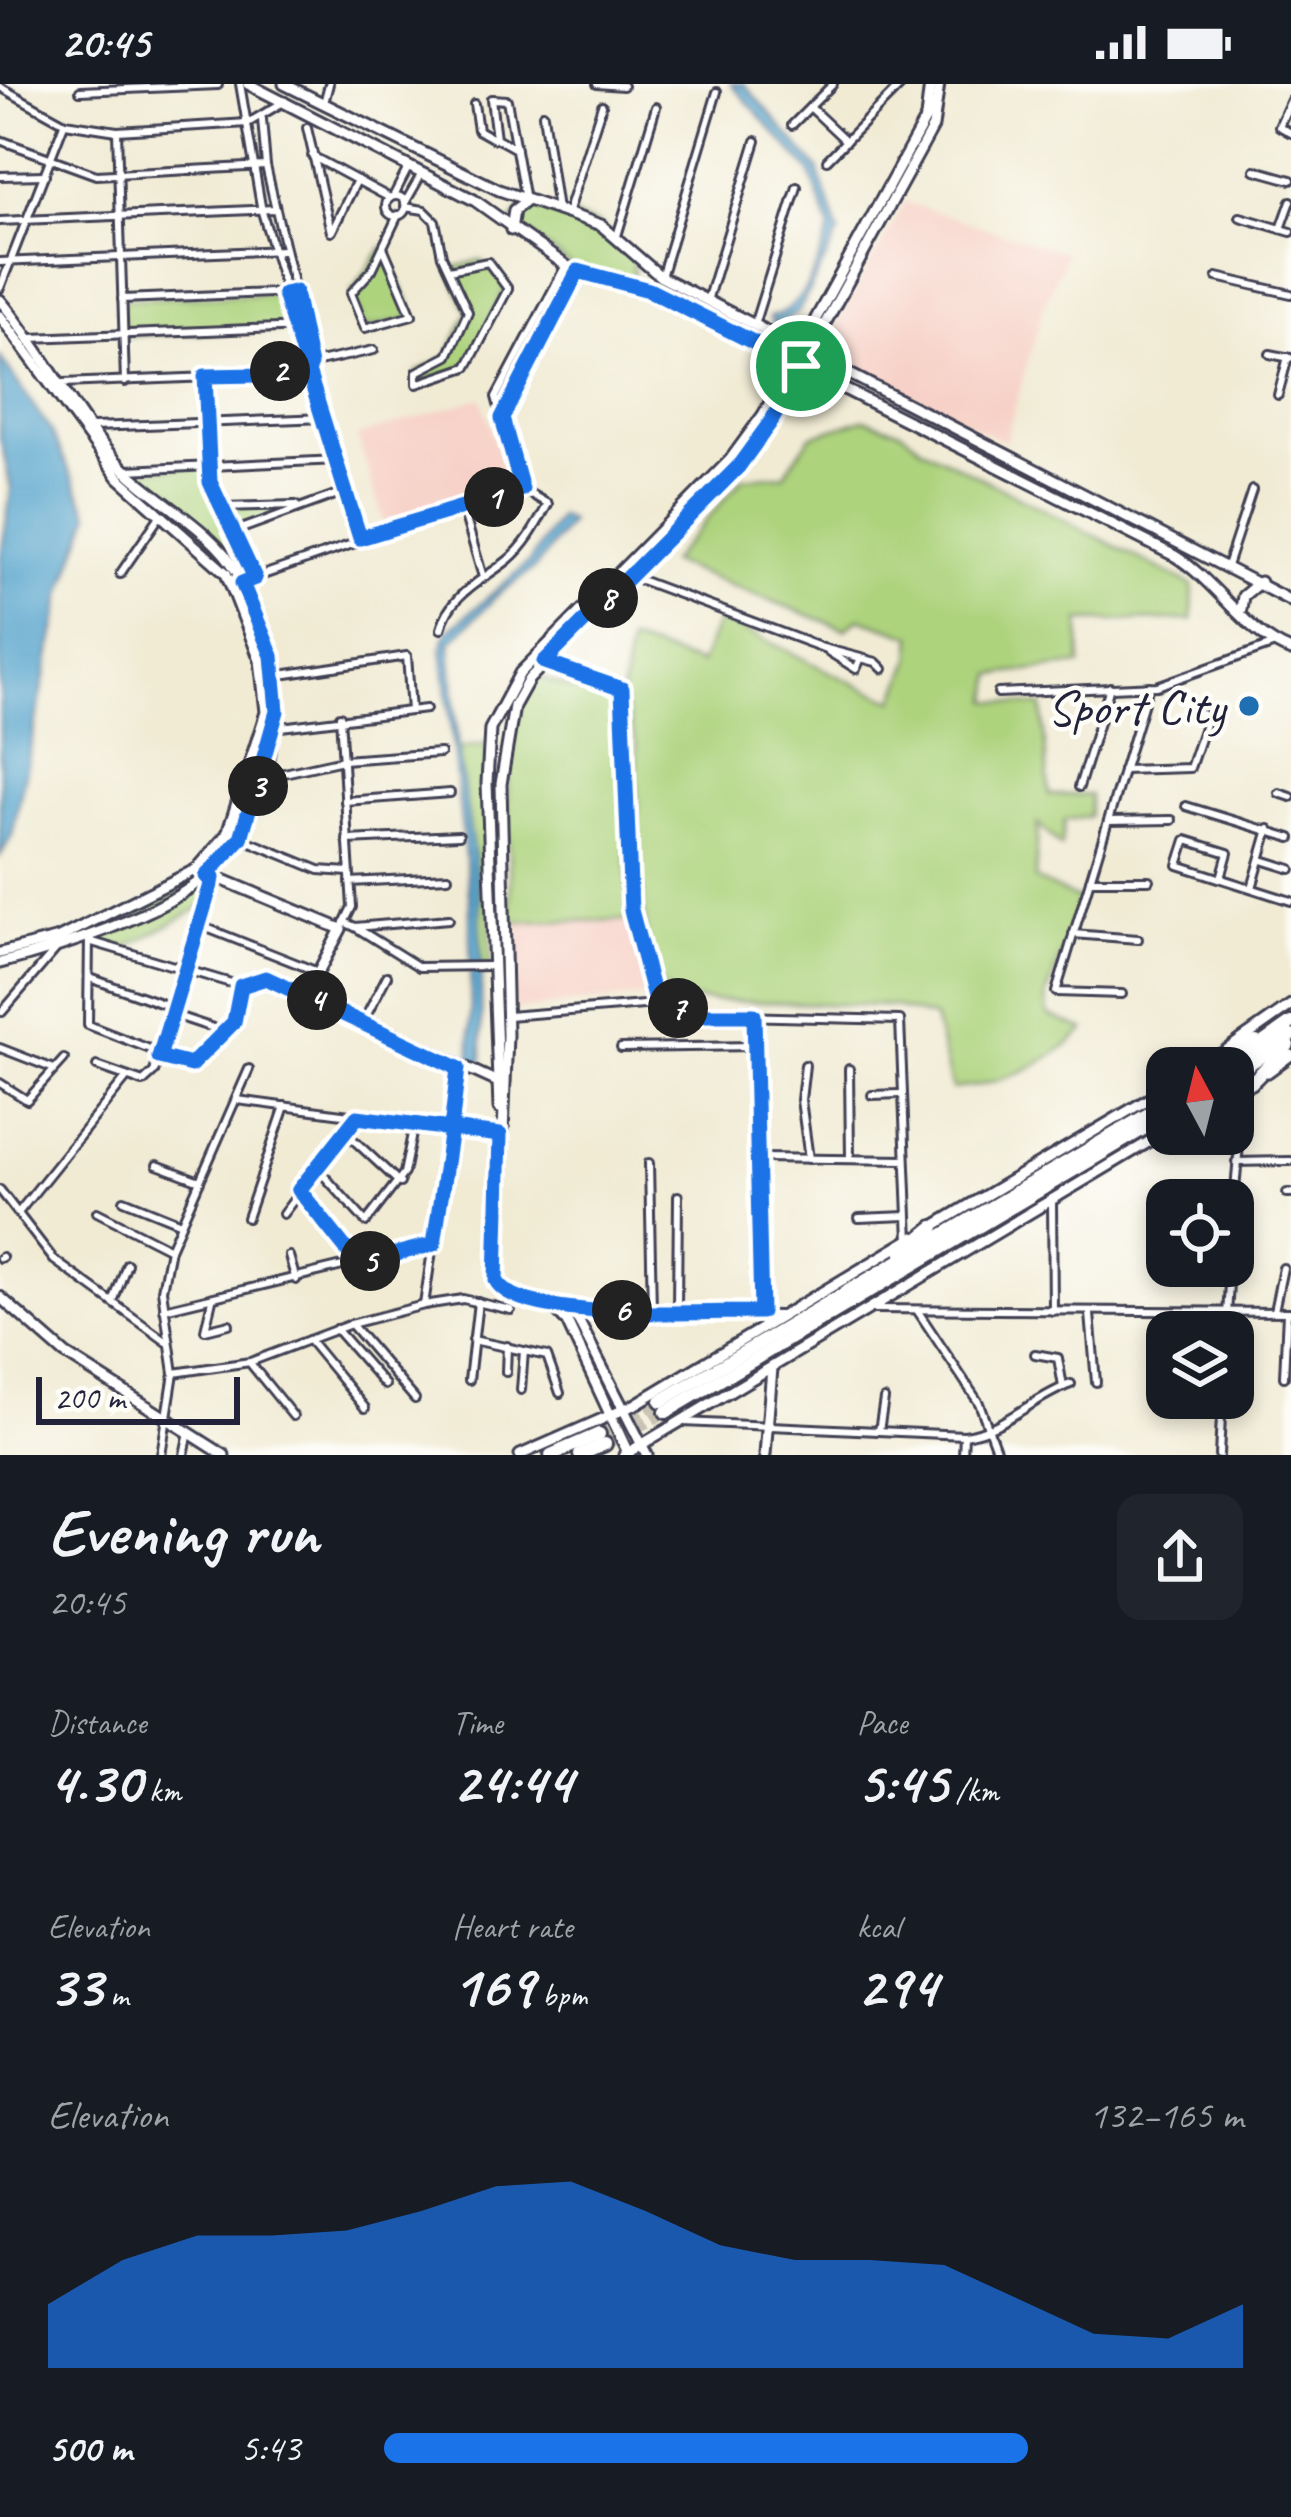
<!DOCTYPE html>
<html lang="en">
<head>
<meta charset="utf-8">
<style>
	:root { --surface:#171b24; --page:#20242c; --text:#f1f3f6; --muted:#9ea1a6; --accent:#1a73e8 }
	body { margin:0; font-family:Caveat,sans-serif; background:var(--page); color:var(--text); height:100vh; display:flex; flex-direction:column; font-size:45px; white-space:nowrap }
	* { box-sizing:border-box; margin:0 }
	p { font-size:39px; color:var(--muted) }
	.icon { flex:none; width:66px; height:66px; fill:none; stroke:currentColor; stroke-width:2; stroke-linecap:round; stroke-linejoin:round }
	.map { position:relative; height:1371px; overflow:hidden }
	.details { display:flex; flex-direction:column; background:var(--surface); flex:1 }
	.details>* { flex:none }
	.needle { width:78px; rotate:353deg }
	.buttons { position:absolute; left:1146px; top:963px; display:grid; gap:24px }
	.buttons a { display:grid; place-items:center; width:108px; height:108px; border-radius:24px; background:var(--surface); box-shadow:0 6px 18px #0003; font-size:60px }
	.scale { position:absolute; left:36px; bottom:30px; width:204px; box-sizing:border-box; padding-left:12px; border:6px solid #22223b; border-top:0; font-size:33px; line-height:42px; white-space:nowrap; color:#22223b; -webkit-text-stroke:9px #fdfcf7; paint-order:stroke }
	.pin { position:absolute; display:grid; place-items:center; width:102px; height:102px; color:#fff; margin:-51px; border:6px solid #fff; border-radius:50%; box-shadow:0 3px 12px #0007 }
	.km { position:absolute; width:60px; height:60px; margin:-30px; border-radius:50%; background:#222; color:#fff; font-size:33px; line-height:60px; text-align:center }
	.round { display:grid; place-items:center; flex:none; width:126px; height:126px; border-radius:24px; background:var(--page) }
	.headline { display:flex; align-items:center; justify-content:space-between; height:204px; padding:0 48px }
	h1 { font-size:66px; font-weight:700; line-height:90px }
	.figures { display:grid; grid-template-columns:repeat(3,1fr); gap:18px; height:204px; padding:12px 48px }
	.figures div { display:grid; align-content:center }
	.figures b { font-size:60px; font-weight:700 }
	.figures small { font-size:33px; font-weight:400 }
	.figures p { font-size:33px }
	.chart { height:336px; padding:24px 48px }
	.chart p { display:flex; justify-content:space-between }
	.chart svg { width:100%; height:216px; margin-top:12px; fill:var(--accent); opacity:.7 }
	ul { padding:0 48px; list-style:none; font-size:39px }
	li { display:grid; grid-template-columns:192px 144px 1fr; align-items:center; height:90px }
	li i { height:30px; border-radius:15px; background:var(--accent) }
	.status { display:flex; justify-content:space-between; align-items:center; height:84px; padding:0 60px; background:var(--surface); direction:ltr }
	.status svg { height:33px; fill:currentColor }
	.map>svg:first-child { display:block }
	.built { fill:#f7d1c7 }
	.green { fill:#add37d; stroke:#687a5c; stroke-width:3 }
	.water { fill:#52a3cc; stroke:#3a6284; stroke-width:3 }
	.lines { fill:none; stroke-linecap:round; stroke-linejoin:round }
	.highway-tunnel { stroke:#c8c3b5; stroke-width:12; stroke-dasharray:12 6; stroke-linecap:butt }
	.street-casing { stroke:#414052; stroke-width:12 }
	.secondary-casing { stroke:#414052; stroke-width:15 }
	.primary-casing { stroke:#414052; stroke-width:15 }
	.highway-casing { stroke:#414052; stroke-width:18 }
	.street { stroke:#fff; stroke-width:6 }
	.secondary { stroke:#fff; stroke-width:9 }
	.primary { stroke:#fff; stroke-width:9 }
	.highway { stroke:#fff; stroke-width:12 }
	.route-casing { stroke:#fff; stroke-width:24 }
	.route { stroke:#1a73e8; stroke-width:15 }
	.poi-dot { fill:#1f6fb2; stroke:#fdfcf7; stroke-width:4.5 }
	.labels { text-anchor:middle; stroke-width:9; stroke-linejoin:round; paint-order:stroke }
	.poi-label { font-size:51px; fill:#22223b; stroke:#fdfcf7; text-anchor:end }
</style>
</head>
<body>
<div class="status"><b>20:45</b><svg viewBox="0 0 49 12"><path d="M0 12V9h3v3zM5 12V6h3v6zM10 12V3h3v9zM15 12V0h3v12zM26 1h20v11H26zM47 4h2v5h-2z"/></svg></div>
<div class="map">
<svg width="1291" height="1371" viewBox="0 0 1291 1371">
	<rect width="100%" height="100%" fill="#fdfcf7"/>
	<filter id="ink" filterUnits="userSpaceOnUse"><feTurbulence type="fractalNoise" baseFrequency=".00833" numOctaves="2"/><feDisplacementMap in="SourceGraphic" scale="24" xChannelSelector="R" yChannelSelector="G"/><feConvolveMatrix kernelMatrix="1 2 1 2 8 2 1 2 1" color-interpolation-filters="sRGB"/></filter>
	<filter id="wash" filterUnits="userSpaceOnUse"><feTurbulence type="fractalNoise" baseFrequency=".004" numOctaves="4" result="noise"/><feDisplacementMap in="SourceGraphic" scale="48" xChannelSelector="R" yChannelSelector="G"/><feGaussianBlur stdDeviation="2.7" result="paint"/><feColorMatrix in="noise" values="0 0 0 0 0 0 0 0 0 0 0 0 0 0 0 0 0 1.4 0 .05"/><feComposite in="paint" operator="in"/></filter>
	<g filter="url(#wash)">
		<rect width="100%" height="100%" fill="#f1ebd4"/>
		<g class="built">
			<path d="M 905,118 L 1066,169 L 1043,225 L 1005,358 L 822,266 Z"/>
			<path d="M 481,314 L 509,400 L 384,439 L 357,352 Z"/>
			<path d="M 630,836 L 651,912 L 514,926 L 511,838 Z"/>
		</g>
		<g class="green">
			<path d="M 526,117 L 598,140 L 633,171 L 634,191 L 628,197 L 577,187 L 512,137 Z"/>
			<path d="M 383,163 L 411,223 L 408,235 L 365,244 L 351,209 Z"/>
			<path d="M 480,176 L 507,200 L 467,282 L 417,300 L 417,288 L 448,272 L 468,228 L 449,186 Z"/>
			<path d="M 284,210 L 295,245 L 122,252 L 122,215 Z"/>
			<path d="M 864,335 L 901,347 L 923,364 L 1193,502 L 1192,536 L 1080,537 L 1081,581 L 993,591 L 990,617 L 1042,622 L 1049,711 L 1090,711 L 1089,733 L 1065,736 L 1061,763 L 1038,740 L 1035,795 L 1081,817 L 1046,913 L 1048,931 L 1085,946 C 1045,982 1005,1000 952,1005 L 934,934 L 892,922 L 693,916 L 663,905 L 648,868 L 638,756 L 637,662 L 622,611 L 629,557 L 700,580 L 718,537 C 780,558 834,595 895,616 L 911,576 L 913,552 L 859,534 L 845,545 L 670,478 L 743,394 L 784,391 L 811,352 Z"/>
			<path d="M 209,382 L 222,423 L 306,421 L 233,448 L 255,494 L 243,499 L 214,460 L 127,386 Z"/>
			<path d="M 535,592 L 616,620 L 630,836 L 511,838 C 511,758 495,664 535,592 Z"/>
			<path d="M 486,660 L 491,882 L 481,882 L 480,815 L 458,665 Z"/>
			<path d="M 206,792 L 213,794 L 205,821 L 120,867 L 89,857 Z"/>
		</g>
		<g class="water">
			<path d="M 731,0 L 744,0 L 818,85 L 839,149 L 798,229 L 774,242 L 770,233 C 805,226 819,176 830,146 L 810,88 Z"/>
			<path d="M 0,273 L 51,347 L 90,431 L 63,507 L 12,752 L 0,772 L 0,478 L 11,405 L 0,352 Z"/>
			<path d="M 559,432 L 570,438 L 536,483 L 499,510 L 450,559 L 458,665 L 480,815 L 482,979 L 471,976 L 470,818 L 442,564 L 447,548 L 530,477 Z"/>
		</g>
	</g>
	<g filter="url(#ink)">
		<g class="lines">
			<g class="highway-tunnel">
				<path d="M 599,1350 L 661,1317"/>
				<path d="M 605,1360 L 666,1328"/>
			</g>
			<g class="street-casing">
				<g id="street">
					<path d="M 240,0 L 262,128 L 360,455"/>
					<path d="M 597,0 L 623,2"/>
					<path d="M 0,3 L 65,39 L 117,47 L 248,39 L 285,17"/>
					<path d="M 80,7 L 218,1"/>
					<path d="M 1291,16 L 1279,42 L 1291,49"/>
					<path d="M 324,19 L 329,0"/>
					<path d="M 474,20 L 478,46 L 494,55"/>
					<path d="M 810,23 L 846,57"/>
					<path d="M 543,30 L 557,126"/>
					<path d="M 262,35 L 266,82 L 303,242"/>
					<path d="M 792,41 L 833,0"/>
					<path d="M 307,44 L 331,148"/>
					<path d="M 117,47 L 125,298"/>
					<path d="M 0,56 L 96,91 L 266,82"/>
					<path d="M 516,65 L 496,54 L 491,15 L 507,16 L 525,116"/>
					<path d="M 312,72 L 390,114"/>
					<path d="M 827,76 L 902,0"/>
					<path d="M 1255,86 L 1291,96"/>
					<path d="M 0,92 L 45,91"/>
					<path d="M 394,111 L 409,82"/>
					<circle cx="396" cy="122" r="10"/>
					<path d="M 405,119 L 421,91"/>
					<path d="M 405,123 L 424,126 L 435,137 L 442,172 L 468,228 L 448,272 L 417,288 L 417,300 L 467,283 L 508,205 L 488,178 L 449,186"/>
					<path d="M 567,130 L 602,21"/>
					<path d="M 1240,133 L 1291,148"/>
					<path d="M 0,137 L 275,125"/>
					<path d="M 1281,145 L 1291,117"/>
					<path d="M 332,147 L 357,96"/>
					<path d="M 617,152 L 656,23"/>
					<path d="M 383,163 L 412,231 L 365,244 L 351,209 L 372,186 L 398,131"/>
					<path d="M 0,178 L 284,166"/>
					<path d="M 661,193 L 717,8"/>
					<path d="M 1217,193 L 1291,210"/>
					<path d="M 0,204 L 64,40"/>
					<path d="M 122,215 L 295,208"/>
					<path d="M 707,217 L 756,57"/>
					<path d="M 754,241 L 797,103"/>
					<path d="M 31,254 L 303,243"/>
					<path d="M 1270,270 L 1290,274"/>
					<path d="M 205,292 L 210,398 L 255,494"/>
					<path d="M 63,299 L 259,291 L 374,266"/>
					<path d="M 1278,311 L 1288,273"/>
					<path d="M 502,334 L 577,187"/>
					<path d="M 93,343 L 325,334"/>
					<path d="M 127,386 L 338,376"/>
					<path d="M 522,405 L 496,313 L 566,181"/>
					<path d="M 221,423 L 296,421"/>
					<path d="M 233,448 L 346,407"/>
					<path d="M 1227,482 L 1252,406"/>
					<path d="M 120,490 L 160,432"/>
					<path d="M 630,492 L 823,564 L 876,578 L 883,585"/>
					<path d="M 231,502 L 462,422"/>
					<path d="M 441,545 C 450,509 482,497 508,476 C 526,461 537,440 548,420 L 522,405 L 462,422 L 483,493"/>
					<path d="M 829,568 L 856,585 L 861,574"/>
					<path d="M 544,578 L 622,605 L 631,826 L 656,918"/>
					<path d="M 274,592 L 407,572 L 411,627"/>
					<path d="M 998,609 L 1157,602 L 1275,560"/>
					<path d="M 340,632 L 352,823 L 341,845"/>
					<path d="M 273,644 L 426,625"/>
					<path d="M 1123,686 L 1190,684 L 1206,637 L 1202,630 L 1187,629"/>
					<path d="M 266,693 L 343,676 L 440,669"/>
					<path d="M 1079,703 L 1110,603"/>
					<path d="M 1279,709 L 1291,713"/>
					<path d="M 345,717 L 450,709"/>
					<path d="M 1186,722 L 1291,754"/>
					<path d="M 1108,737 L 1172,736"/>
					<path d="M 241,754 L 319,786 L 349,788"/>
					<path d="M 347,756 L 459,751"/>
					<path d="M 1262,776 L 1291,785"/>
					<path d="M 1221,794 L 1228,769 L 1186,756 L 1178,781 L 1291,817"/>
					<path d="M 1090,796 L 1149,796"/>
					<path d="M 350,798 L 448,793"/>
					<path d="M 1252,804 L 1269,745"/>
					<path d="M 344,838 L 355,843 L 449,835"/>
					<path d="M 199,841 L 318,888"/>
					<path d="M 355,843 L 419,883 L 491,882"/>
					<path d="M 1073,850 L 1138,855"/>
					<path d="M 89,852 L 88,941 L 191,981 L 234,938 L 241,902"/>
					<path d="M 89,857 L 241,902 L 266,894 L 306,911"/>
					<path d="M 90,894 L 177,925"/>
					<path d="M 1122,910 L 1056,908 L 1149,602"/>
					<path d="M 2,928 L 56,865"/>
					<path d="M 174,931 L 225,948"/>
					<path d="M 754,931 L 763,1244"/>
					<path d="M 508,932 L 656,920 L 704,931 L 900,936 L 909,1157"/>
					<path d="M 363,938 L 387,892"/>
					<path d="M 0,964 L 54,985"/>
					<path d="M 621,964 L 755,962"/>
					<path d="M 805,981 L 801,1016 L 809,1075"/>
					<path d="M 97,982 L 143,998 L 154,988 L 213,794"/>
					<path d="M 849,985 L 850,1075"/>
					<path d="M 0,999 L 27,1016 L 64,975"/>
					<path d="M 872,1011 L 900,1010"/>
					<path d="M 237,1016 L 500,1051"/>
					<path d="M 345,1048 L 400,1099"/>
					<path d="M 760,1074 L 905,1076"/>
					<path d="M 1236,1078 L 1291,1077"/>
					<path d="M 649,1079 L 652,1226"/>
					<path d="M 157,1081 L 200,1097"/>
					<path d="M 317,1084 L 366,1138 L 404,1089 L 414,1040"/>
					<path d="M 0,1106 L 54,1176 L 167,1258"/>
					<path d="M 299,1106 L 358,1180"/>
					<path d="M 1287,1109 L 1291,1109"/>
					<path d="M 124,1116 L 181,1139"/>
					<path d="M 1052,1117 L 1053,1227"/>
					<path d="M 97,1128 L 170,1165"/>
					<path d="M 18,1129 L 127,993"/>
					<path d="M 1233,1129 L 1244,1003"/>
					<path d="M 283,1130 L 357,1032"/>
					<path d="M 247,1134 L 285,1022"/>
					<path d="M 859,1134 L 907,1132"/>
					<path d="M 289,1172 L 296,1196"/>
					<path d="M 0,1174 L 2,1173"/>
					<path d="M 212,1216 L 205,1246 L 229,1240"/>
					<path d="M 113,1218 L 127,1180"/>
					<path d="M 424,1221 L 459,984"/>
					<path d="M 164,1225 L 434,1160"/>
					<path d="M 873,1225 L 1291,1228"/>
					<path d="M 677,1226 L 678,1112"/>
					<path d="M 917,1226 L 979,1319 L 998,1371"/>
					<path d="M 571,1227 L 780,1231"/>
					<path d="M 1274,1227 L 1283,1184"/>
					<path d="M 1090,1230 L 1096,1298"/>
					<path d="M 351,1240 L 415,1315"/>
					<path d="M 336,1245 L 385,1301"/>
					<path d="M 1226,1248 L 1230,1182"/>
					<path d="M 309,1256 L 365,1324"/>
					<path d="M 473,1256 L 547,1272 L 560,1309"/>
					<path d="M 1035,1270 L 1058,1274 L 1063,1303"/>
					<path d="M 250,1279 L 293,1332"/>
					<path d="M 506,1288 L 507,1262"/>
					<path d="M 174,1289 L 250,1278 L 351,1240 L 424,1221 L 463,1215 L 511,1226"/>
					<path d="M 1284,1293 L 1287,1228"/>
					<path d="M 469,1296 L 478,1218"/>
					<path d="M 521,1306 L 524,1267"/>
					<path d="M 683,1338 L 964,1351 C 1004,1346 1033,1313 1071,1300"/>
					<path d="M 879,1347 L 884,1315"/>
					<path d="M 161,1371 L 174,1289 L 162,1206 L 170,1165 L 249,985"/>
					<path d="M 184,1371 L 189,1348"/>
					<path d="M 963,1371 L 964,1351"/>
					<path d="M 1219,1371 L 1222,1314"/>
				</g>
			</g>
			<g class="secondary-casing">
				<g id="secondary">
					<path d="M 197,785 L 341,845 L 306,911 L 500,999"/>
					<path d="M 1201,984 L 1291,921"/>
					<path d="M 1268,988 L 1291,971"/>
					<path d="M 1233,1009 L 1254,997"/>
					<path d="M 499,1024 L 487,699 L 490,645 L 520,589 L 730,376 L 763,331 L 926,34 L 930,0"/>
					<path d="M 929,1145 L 1167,1004"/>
					<path d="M 0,1213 L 65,1270 L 224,1371"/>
					<path d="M 550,1220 L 567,1238 L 629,1371"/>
					<path d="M 520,1371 L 634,1321 L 914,1153"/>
					<path d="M 624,1371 L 1167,1047"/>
					<path d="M 647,1371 L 577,1234 L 558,1221 L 507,1210 L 497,1196 L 507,951 L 501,700 L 514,622 L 529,595 L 738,383 L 772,336 L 933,43 L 939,0"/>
					<path d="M 765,1371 L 772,1284"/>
				</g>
			</g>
			<g class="primary-casing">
				<g id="primary">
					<path d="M 248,0 L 474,116 L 571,185 L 648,206 L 1175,472 C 1217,498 1246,550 1291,567"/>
					<path d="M 284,0 L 499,106 L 601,141 L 661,193 L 1291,517"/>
					<path d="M 511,146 L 514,126 L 526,117"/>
					<path d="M 0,216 C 43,266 79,341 124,385 C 158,418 213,446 237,488 C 290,579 289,715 208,790 C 163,831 59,864 0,879"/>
					<path d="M 0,232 L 119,394 L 226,489 L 260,576 L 266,628 L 227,750 L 197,785 L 59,854 L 0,869"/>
					<path d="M 1241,525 L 1243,512 L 1260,498"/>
				</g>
			</g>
			<g class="highway-casing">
				<g id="highway">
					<path d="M 1228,968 L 1256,958"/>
					<path d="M 1227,984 L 1291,939"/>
					<path d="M 1233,991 L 1291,952"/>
					<path d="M 1251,999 L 1288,961"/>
					<path d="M 902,1169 L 934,1143"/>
					<path d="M 661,1317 L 1167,1019"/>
					<path d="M 666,1328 L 1167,1031"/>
					<path d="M 551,1371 L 599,1350"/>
					<path d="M 580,1371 L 605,1360"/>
				</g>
			</g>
			<use href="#street" class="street"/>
			<use href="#secondary" class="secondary"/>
			<use href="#primary" class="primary"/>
			<use href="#highway" class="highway"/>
		</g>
	</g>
	<g class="lines" filter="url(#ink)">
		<g class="route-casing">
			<path id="route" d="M 801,282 L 649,206 L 578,187 L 502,334 L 522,405 L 360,454 L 284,210 L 295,208 L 310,281 L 259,291 L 205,292 L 210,398 L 255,494 L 242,499 L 272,572 L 277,627 L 241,754 L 206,792 L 213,794 L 159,973 L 191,981 L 234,938 L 241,902 L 266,894 L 458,984 L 451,1045 L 357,1033 L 299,1106 L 358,1180 L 434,1160 L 451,1045 L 500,1051 L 496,1196 C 517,1240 711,1227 761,1228 L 754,931 L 704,931 L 656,920 L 631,826 L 622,605 L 544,578 L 738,383 L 772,336 L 801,282"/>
		</g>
		<use href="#route" class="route"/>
	</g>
	<circle class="poi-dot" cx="1249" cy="622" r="12"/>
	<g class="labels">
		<g class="poi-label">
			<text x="1225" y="640">Sport City</text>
		</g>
	</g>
</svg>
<div class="buttons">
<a><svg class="needle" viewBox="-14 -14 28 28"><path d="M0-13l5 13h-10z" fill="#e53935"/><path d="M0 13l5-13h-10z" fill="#9ea1a6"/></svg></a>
<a><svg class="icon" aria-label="locate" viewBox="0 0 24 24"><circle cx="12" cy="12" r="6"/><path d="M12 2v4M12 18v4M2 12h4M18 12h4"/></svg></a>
<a><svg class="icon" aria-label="layers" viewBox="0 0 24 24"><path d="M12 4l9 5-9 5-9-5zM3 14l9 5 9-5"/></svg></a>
</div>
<div class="scale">200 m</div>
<div class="pin" style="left:801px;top:282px;background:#1e9e55"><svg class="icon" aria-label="arrive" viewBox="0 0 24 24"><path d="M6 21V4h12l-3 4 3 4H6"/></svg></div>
<b class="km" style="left:494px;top:413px">1</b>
<b class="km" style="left:280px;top:287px">2</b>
<b class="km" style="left:258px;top:702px">3</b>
<b class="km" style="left:317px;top:916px">4</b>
<b class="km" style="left:370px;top:1177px">5</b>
<b class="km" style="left:622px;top:1226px">6</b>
<b class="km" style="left:678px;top:924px">7</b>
<b class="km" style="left:608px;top:514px">8</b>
</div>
<section class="details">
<div class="headline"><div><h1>Evening run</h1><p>20:45</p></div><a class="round"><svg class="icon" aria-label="share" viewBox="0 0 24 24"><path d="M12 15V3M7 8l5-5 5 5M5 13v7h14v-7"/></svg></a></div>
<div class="figures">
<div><p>Distance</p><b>4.30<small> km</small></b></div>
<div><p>Time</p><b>24:44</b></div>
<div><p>Pace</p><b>5:45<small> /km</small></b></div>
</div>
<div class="figures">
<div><p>Elevation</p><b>33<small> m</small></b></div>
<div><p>Heart rate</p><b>169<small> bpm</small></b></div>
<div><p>kcal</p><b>294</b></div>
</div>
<div class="chart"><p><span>Elevation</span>132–165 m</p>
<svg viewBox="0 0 160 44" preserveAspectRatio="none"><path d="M0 44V31L10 22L20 17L30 17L40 16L50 12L60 7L70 6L80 12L90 19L100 22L110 22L120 23L130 30L140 37L150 38L160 31V44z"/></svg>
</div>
<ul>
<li><b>500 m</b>5:43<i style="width:75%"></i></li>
</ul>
</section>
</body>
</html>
